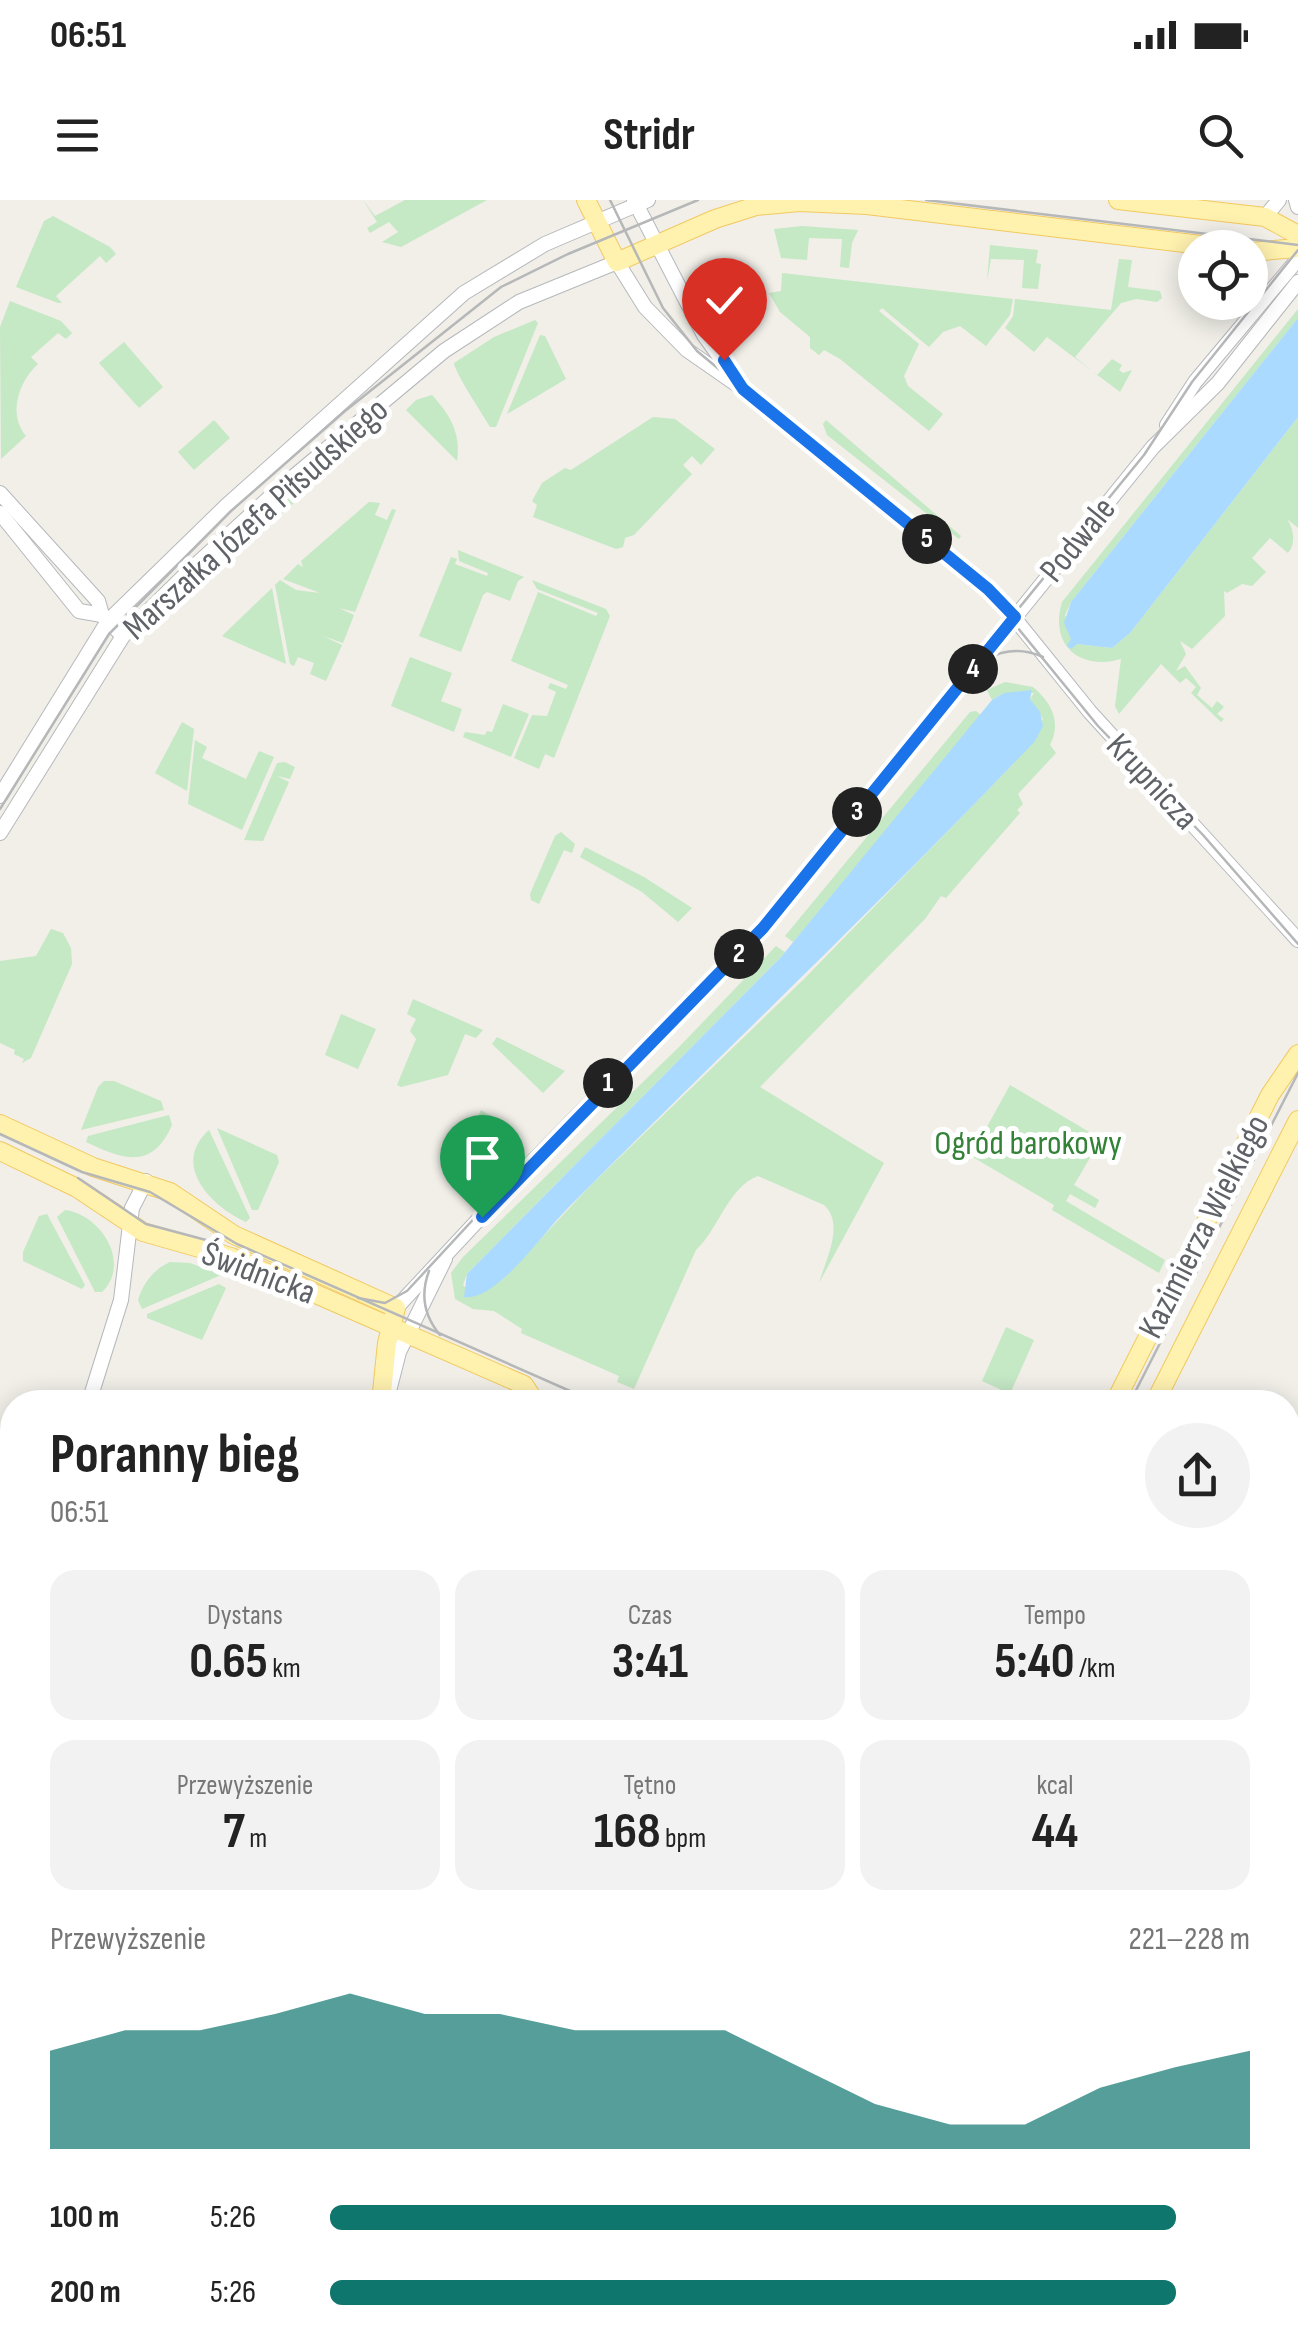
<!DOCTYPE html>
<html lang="pl">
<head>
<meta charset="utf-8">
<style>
	:root { --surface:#fff; --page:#f2f2f2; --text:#222; --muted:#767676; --accent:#0f766e }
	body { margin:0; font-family:"Sofia Sans Condensed",sans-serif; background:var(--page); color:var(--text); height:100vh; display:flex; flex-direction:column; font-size:38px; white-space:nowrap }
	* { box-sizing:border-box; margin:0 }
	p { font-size:32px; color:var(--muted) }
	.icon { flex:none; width:55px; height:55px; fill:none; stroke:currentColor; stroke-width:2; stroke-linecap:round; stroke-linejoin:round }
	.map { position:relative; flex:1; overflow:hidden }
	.side { position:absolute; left:0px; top:1190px; width:1300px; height:962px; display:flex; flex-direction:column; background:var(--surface); border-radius:40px 40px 0 0; box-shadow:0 5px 25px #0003 }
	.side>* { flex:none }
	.buttons { position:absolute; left:1178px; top:30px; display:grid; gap:20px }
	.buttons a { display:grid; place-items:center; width:90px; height:90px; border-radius:50%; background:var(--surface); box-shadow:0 5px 25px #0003; font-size:50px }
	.pin { position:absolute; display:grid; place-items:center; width:85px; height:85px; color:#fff; margin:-102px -42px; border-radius:50% 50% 50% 0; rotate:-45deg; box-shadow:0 0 10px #0007 }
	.pin .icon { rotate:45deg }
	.km { position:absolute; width:50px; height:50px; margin:-25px; border-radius:50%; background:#222; color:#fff; font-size:28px; line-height:50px; text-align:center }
	.round { display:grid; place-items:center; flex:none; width:105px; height:105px; border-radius:52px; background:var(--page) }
	.headline { display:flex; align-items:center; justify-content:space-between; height:170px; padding:0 50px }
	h1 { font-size:55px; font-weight:700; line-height:75px }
	.stats { display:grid; grid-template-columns:repeat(3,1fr); gap:15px; height:170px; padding:10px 50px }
	.stats div { display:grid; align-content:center; border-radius:25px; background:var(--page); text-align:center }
	.stats b { font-size:50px; font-weight:700 }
	.stats small { font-size:28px; font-weight:400 }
	.stats p { font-size:28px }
	.chart { height:280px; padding:20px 50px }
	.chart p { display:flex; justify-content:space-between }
	.chart svg { width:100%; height:180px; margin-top:10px; fill:var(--accent); opacity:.7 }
	ul { padding:0 50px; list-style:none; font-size:32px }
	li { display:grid; grid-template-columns:160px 120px 1fr; align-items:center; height:75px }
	li i { height:25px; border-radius:12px; background:var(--accent) }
	.status { display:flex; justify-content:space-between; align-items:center; height:70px; padding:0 50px; background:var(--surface); direction:ltr }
	.status svg { height:28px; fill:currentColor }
	header { display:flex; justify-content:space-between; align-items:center; height:130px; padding:0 50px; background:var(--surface); font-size:45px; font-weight:700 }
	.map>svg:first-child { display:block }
	.green { fill:#c5e8c5 }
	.water { fill:#aadaff }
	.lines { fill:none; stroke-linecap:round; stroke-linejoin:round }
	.minor-casing { stroke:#b5b8bc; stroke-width:16 }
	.major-casing { stroke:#f2c960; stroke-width:20 }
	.minor { stroke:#fff; stroke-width:14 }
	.major { stroke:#fff2af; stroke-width:18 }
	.tram { stroke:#b6b7b8; stroke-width:2.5 }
	.route-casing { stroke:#fff; stroke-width:20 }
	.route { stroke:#1a73e8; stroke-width:12 }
	.labels { text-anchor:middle; stroke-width:10; stroke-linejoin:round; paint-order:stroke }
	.street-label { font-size:35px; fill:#5f6368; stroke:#fff }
	.park-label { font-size:35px; fill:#348238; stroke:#fff }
</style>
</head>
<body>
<div class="status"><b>06:51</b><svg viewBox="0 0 49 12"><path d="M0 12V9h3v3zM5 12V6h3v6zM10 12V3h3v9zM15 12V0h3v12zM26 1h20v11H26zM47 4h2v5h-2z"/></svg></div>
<header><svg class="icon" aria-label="menu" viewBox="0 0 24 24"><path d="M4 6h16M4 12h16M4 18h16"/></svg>Stridr<svg class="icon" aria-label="search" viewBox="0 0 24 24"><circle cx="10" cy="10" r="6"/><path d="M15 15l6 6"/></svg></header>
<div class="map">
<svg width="1298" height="2152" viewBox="0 0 1298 2152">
	<rect width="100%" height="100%" fill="#f1efe8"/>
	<g class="green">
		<path d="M 363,0 L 375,16 L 405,0 L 487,0 L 401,47 L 382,42 L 398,32 L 389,22 L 370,33 L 367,28 L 377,22 Z"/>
		<path d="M 53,16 L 110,47 L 116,54 L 106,63 L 100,56 L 56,96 L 62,103 L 58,103 L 16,87 L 44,21 Z"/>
		<path d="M 802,26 L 858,30 L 852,43 L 849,68 L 840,67 L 842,39 L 809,38 L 807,60 L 781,58 L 774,29 Z"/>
		<path d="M 990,45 L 1038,50 L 1036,63 L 1041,64 L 1038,89 L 1022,88 L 1024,60 L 991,59 L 987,81 Z"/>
		<path d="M 1119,59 L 1132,60 L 1128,87 L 1160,91 L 1162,98 L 1157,102 L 1136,99 L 1121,103 L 1075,157 L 1097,175 L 1112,159 L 1122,165 L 1119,170 L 1123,173 L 1132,170 L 1120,192 L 1047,137 L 1034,152 L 1005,128 L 1013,116 L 1015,99 L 1111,110 Z"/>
		<path d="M 782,73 L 1013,99 L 1010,115 L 986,146 L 960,126 L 943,132 L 929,147 L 882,108 L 879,111 L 919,144 L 904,176 L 908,186 L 943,214 L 929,231 L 840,159 L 824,150 L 819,155 L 810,148 L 810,137 L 780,112 L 769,93 L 781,91 Z"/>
		<path d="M 10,101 L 61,121 L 72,133 L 66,139 L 58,133 L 31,157 L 38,164 C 18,182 8,215 26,236 L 1,259 L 0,127 Z"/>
		<path d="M 1298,109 L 1298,118 L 1071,402 L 1065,415 L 1077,444 L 1112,448 L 1130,433 L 1298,217 L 1298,328 L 1287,319 C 1294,329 1296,344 1288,353 L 1270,338 L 1252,358 L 1266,372 L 1252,386 L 1242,384 L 1227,393 L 1224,391 L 1225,416 L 1192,449 L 1180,441 L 1186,454 L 1176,471 L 1185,466 L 1201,488 L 1197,495 L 1212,508 L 1217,501 L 1224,507 L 1217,514 L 1224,519 L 1221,522 L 1191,493 L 1196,487 L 1186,478 L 1180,483 L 1161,464 L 1119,514 L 1115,506 L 1121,459 C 1080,471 1049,445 1062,402 Z"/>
		<path d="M 535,120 L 538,123 L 496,227 L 490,227 C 483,215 455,173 454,163 L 494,137 Z"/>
		<path d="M 540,135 L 545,136 L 566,179 L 507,214 Z"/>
		<path d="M 124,142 L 163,187 L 139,208 L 99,163 Z"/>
		<path d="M 432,195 C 450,215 461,233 457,261 L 406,210 L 416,200 Z"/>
		<path d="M 381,210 L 387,217 L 183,405 L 167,411 L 162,408 Z"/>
		<path d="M 653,217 L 675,219 L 715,249 L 701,265 L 692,256 L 683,265 L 692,274 L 634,335 L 625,338 L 623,347 L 616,349 L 533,317 L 537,305 L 532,301 L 542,283 L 565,268 L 571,270 Z"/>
		<path d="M 214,220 L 230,238 L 194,270 L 178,252 Z"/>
		<path d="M 826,220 L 961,336 L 959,339 L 827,235 L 823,224 Z"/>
		<path d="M 369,302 L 380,303 L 375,315 L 387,320 L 392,309 L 396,310 L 355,412 L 339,408 L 354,415 L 343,443 L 323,436 L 342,445 L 326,481 L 310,474 L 314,463 L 298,457 L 294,466 L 290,464 L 275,385 L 280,380 L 296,390 L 320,393 L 283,379 L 298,364 L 303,367 L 301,361 Z"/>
		<path d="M 458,350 L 524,377 L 518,381 L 510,401 L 487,392 L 483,395 L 461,452 L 419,436 L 451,357 L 457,359 L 455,364 L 487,376 L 488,373 L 459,361 Z"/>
		<path d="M 532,380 L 606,409 L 610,416 L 554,558 L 545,554 L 539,569 L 514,558 L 532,515 L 547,516 L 556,492 L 548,488 L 550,483 L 566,489 L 568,485 L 511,461 L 538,392 L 596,416 L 598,413 L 537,389 Z"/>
		<path d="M 272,388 L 286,464 L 222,436 Z"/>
		<path d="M 410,457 L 452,473 L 441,501 L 462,509 L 454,532 L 391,506 Z"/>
		<path d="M 1005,482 L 1033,487 C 1051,502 1062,522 1050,545 L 1056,553 L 1018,594 L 1023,604 L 1017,610 L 1020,613 L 946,698 L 941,696 L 925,719 L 760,887 L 884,963 L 819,1083 C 826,1059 845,1024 824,1005 L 758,976 C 729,986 718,1030 696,1050 L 634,1189 L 617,1182 L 619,1176 L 521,1133 L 522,1129 L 494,1111 L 473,1109 L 455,1099 L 451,1073 L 463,1057 L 679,847 L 776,746 L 785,752 L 781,757 L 467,1074 L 463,1085 L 468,1090 L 464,1097 L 502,1080 L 592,984 L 804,779 L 1013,564 L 1043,519 L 1030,499 L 1034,493 L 1004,493 L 992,500 L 987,490 Z"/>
		<path d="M 503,504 L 529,514 L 511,557 L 463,537 L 465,532 L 485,535 L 487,531 L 492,532 Z"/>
		<path d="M 976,511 L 981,515 L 796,739 L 793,742 L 785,736 L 970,512 Z"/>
		<path d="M 182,522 L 194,529 L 187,591 L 155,573 Z"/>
		<path d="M 195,540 L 207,547 L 202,558 L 246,579 L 259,551 L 274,557 L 242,630 L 188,604 Z"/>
		<path d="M 285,562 L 295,567 L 290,579 L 277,576 L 289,582 L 263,641 L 244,640 L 277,563 Z"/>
		<path d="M 561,632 L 575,644 L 572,653 L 564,650 L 539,704 L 531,700 L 530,694 L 555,636 Z"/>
		<path d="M 585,647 L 644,677 L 692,708 L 678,722 L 642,692 L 580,657 Z"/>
		<path d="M 51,729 L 63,733 L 71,748 L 72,764 L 31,858 L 22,863 L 24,859 L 14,854 L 15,850 L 0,843 L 0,761 L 36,756 Z"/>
		<path d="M 413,799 L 483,830 L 476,838 L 465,834 L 448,875 L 401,887 L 397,885 L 416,839 L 410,831 L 416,819 L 407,814 Z"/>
		<path d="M 341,814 L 376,829 L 358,869 L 325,855 Z"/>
		<path d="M 497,837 L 565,871 L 543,893 L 492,844 Z"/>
		<path d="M 104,881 L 114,881 L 161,901 L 164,910 L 81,930 L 98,887 Z"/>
		<path d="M 1010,885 L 1101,939 L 1074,985 L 1099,1000 L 1095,1008 L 1070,994 L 1066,1001 L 1165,1060 L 1159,1073 L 1052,1010 L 1054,1005 L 971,956 Z"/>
		<path d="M 481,910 L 503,924 L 501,927 L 505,930 L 475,962 L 459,954 Z"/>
		<path d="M 169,915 L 172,925 C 152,970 124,960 86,942 L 88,936 Z"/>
		<path d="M 217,928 L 277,955 L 279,962 L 258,1010 L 252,1010 Z"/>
		<path d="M 209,930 L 250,1018 L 246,1022 C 212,1007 170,965 209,930 Z"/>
		<path d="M 65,1010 C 100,1014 132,1063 102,1092 L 95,1092 L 57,1017 Z"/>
		<path d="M 47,1014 L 85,1085 L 82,1089 L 23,1061 L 23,1052 L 39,1016 Z"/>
		<path d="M 170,1062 L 190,1063 L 221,1075 L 142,1109 L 138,1100 C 144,1082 153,1070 170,1062 Z"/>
		<path d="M 219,1084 L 226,1088 L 202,1140 L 147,1118 L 147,1114 Z"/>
		<path d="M 1006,1127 L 1034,1140 L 1010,1194 L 982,1181 Z"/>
		<path d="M 307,2140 L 505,2140 L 506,2152 L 297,2152 L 303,2150 Z"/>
	</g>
	<g class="water">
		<path d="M 1298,118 L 1298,217 L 1130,433 L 1112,448 L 1077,444 L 1071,449 L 1067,446 L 1071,439 L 1064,423 L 1071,402 Z"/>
		<path d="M 1032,490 L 1030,499 L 1040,512 L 1043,526 L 1035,541 C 883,701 723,852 568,1008 C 542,1034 497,1101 464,1097 L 467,1074 L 781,757 L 992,500 L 1004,493 Z"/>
		<path d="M 212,2140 L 307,2140 L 303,2150 L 297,2152 L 206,2152 Z"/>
	</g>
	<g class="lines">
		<g class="minor-casing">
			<g id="minor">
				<path d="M 634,0 L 704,135 L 739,184"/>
				<path d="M 1296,0 L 1298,7"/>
				<path d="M 1265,17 L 1279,0"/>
				<path d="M 1167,225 L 1195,182 L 1298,59"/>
				<path d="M 0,293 L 98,401 L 102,415 L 123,436"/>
				<path d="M 0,313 L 79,411 L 102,415"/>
				<path d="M 0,596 L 108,421 L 226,306 L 464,93 L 545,44 L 648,0"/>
				<path d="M 0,633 L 123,436 L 187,373 L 280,288 L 444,151 L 519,102 L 617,62 L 645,107 L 687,150 L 746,191 L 998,398 L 1090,512 L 1298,740"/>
				<path d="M 396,1108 L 535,959 L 771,718 L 1153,247 L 1218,183 L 1298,82"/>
				<path d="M 388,1195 L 399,1152 L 445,1059"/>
				<path d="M 89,1202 L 121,1100 L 132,1008 L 146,981"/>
				<path d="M 0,1470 L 12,1432"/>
				<path d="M 0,1859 L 12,1864"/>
				<path d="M 0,1887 L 12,1892"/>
				<path d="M 668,2140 L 700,2152"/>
				<path d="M 741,2140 L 776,2152"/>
				<path d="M 999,2152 L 1001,2140"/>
				<path d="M 1074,2152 L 1075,2140"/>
			</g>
		</g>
		<g class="major-casing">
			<g id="major">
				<path d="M 586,0 L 617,62 L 715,19 L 756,6 L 799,2 L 867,5 L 1226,48"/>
				<path d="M 1118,0 L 1265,17 L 1298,35"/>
				<path d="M 1250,52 L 1298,48"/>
				<path d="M 0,924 L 93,967 L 170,992 L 234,1035 L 396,1108 L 387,1143 L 381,1202"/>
				<path d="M 0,951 L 77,988 L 143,1032 L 231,1057 L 524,1185 L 535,1202"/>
				<path d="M 1115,1202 L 1270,895 L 1298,854"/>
				<path d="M 1155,1202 L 1298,920"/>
				<path d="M 173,2152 L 179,2140"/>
				<path d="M 1020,2152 L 1022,2140"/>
				<path d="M 1057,2152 L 1058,2140"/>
			</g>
		</g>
		<use href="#minor" class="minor"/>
		<use href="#major" class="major"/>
		<g class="tram">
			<path d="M 610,0 L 663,108 L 697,151 L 990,394 L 1098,526 L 1203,635 L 1298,744"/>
			<path d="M 926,0 L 1298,45"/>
			<path d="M 977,464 C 998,451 1019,446 1043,457"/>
			<path d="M 0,609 L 109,434 L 231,311 L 345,211 L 501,87 L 568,54 L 698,0"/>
			<path d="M 0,934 L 82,972 L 150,992 L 237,1044 L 595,1202"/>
			<path d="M 78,978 L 146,1024 L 221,1044"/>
			<path d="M 429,1071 C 420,1095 424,1116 440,1135"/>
			<path d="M 358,1098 L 385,1103 L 407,1091 L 532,956 L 758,728 L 1144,255 L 1192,182 L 1298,50"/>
			<path d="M 1130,1202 L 1298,873"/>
			<path d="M 1288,1658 L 1298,1663"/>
			<path d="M 0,1871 L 12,1876"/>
			<path d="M 698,2140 L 730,2152"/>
			<path d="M 1045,2152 L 1047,2140"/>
		</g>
	</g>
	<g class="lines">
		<g class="route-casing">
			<path id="route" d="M 482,1017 L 763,728 L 1015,417 L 988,389 L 743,189 L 724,160"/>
		</g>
		<use href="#route" class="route"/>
	</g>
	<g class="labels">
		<g class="street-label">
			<text transform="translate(255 318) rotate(-42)" y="12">Marszałka Józefa Piłsudskiego</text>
			<text transform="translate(1077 339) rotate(-51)" y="12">Podwale</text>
			<text transform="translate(1153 581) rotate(47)" y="12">Krupnicza</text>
			<text transform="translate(1203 1026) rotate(-63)" y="12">Kazimierza Wielkiego</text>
			<text transform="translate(259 1072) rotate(21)" y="12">Świdnicka</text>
		</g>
		<g class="park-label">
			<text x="1028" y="954">Ogród barokowy</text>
		</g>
	</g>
</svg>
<div class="buttons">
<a><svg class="icon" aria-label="locate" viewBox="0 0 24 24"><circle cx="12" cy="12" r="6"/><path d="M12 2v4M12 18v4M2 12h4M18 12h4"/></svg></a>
</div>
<div class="pin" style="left:482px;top:1017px;background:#1e9e55"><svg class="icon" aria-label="arrive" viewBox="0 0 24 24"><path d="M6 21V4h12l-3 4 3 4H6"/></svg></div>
<div class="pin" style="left:724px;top:160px;background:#d93025"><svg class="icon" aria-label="check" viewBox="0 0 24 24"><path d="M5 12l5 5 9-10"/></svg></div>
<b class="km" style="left:608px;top:883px">1</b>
<b class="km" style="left:739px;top:754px">2</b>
<b class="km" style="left:857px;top:612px">3</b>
<b class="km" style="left:973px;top:469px">4</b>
<b class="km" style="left:927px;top:339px">5</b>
<section class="side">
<div class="headline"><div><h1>Poranny bieg</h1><p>06:51</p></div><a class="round"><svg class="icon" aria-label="share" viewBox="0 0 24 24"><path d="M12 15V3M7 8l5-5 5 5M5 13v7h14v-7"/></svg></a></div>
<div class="stats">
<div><p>Dystans</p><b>0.65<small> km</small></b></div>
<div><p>Czas</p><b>3:41</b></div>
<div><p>Tempo</p><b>5:40<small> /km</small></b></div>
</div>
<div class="stats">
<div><p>Przewyższenie</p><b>7<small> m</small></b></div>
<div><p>Tętno</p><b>168<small> bpm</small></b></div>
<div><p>kcal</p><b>44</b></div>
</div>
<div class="chart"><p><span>Przewyższenie</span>221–228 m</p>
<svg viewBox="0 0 160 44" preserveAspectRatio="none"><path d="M0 44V20L10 15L20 15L30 11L40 6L50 11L60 11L70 15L80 15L90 15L100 24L110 33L120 38L130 38L140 29L150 24L160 20V44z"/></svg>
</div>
<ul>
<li><b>100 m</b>5:26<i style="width:92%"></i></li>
<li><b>200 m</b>5:26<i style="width:92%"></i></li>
</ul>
</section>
</div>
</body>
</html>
